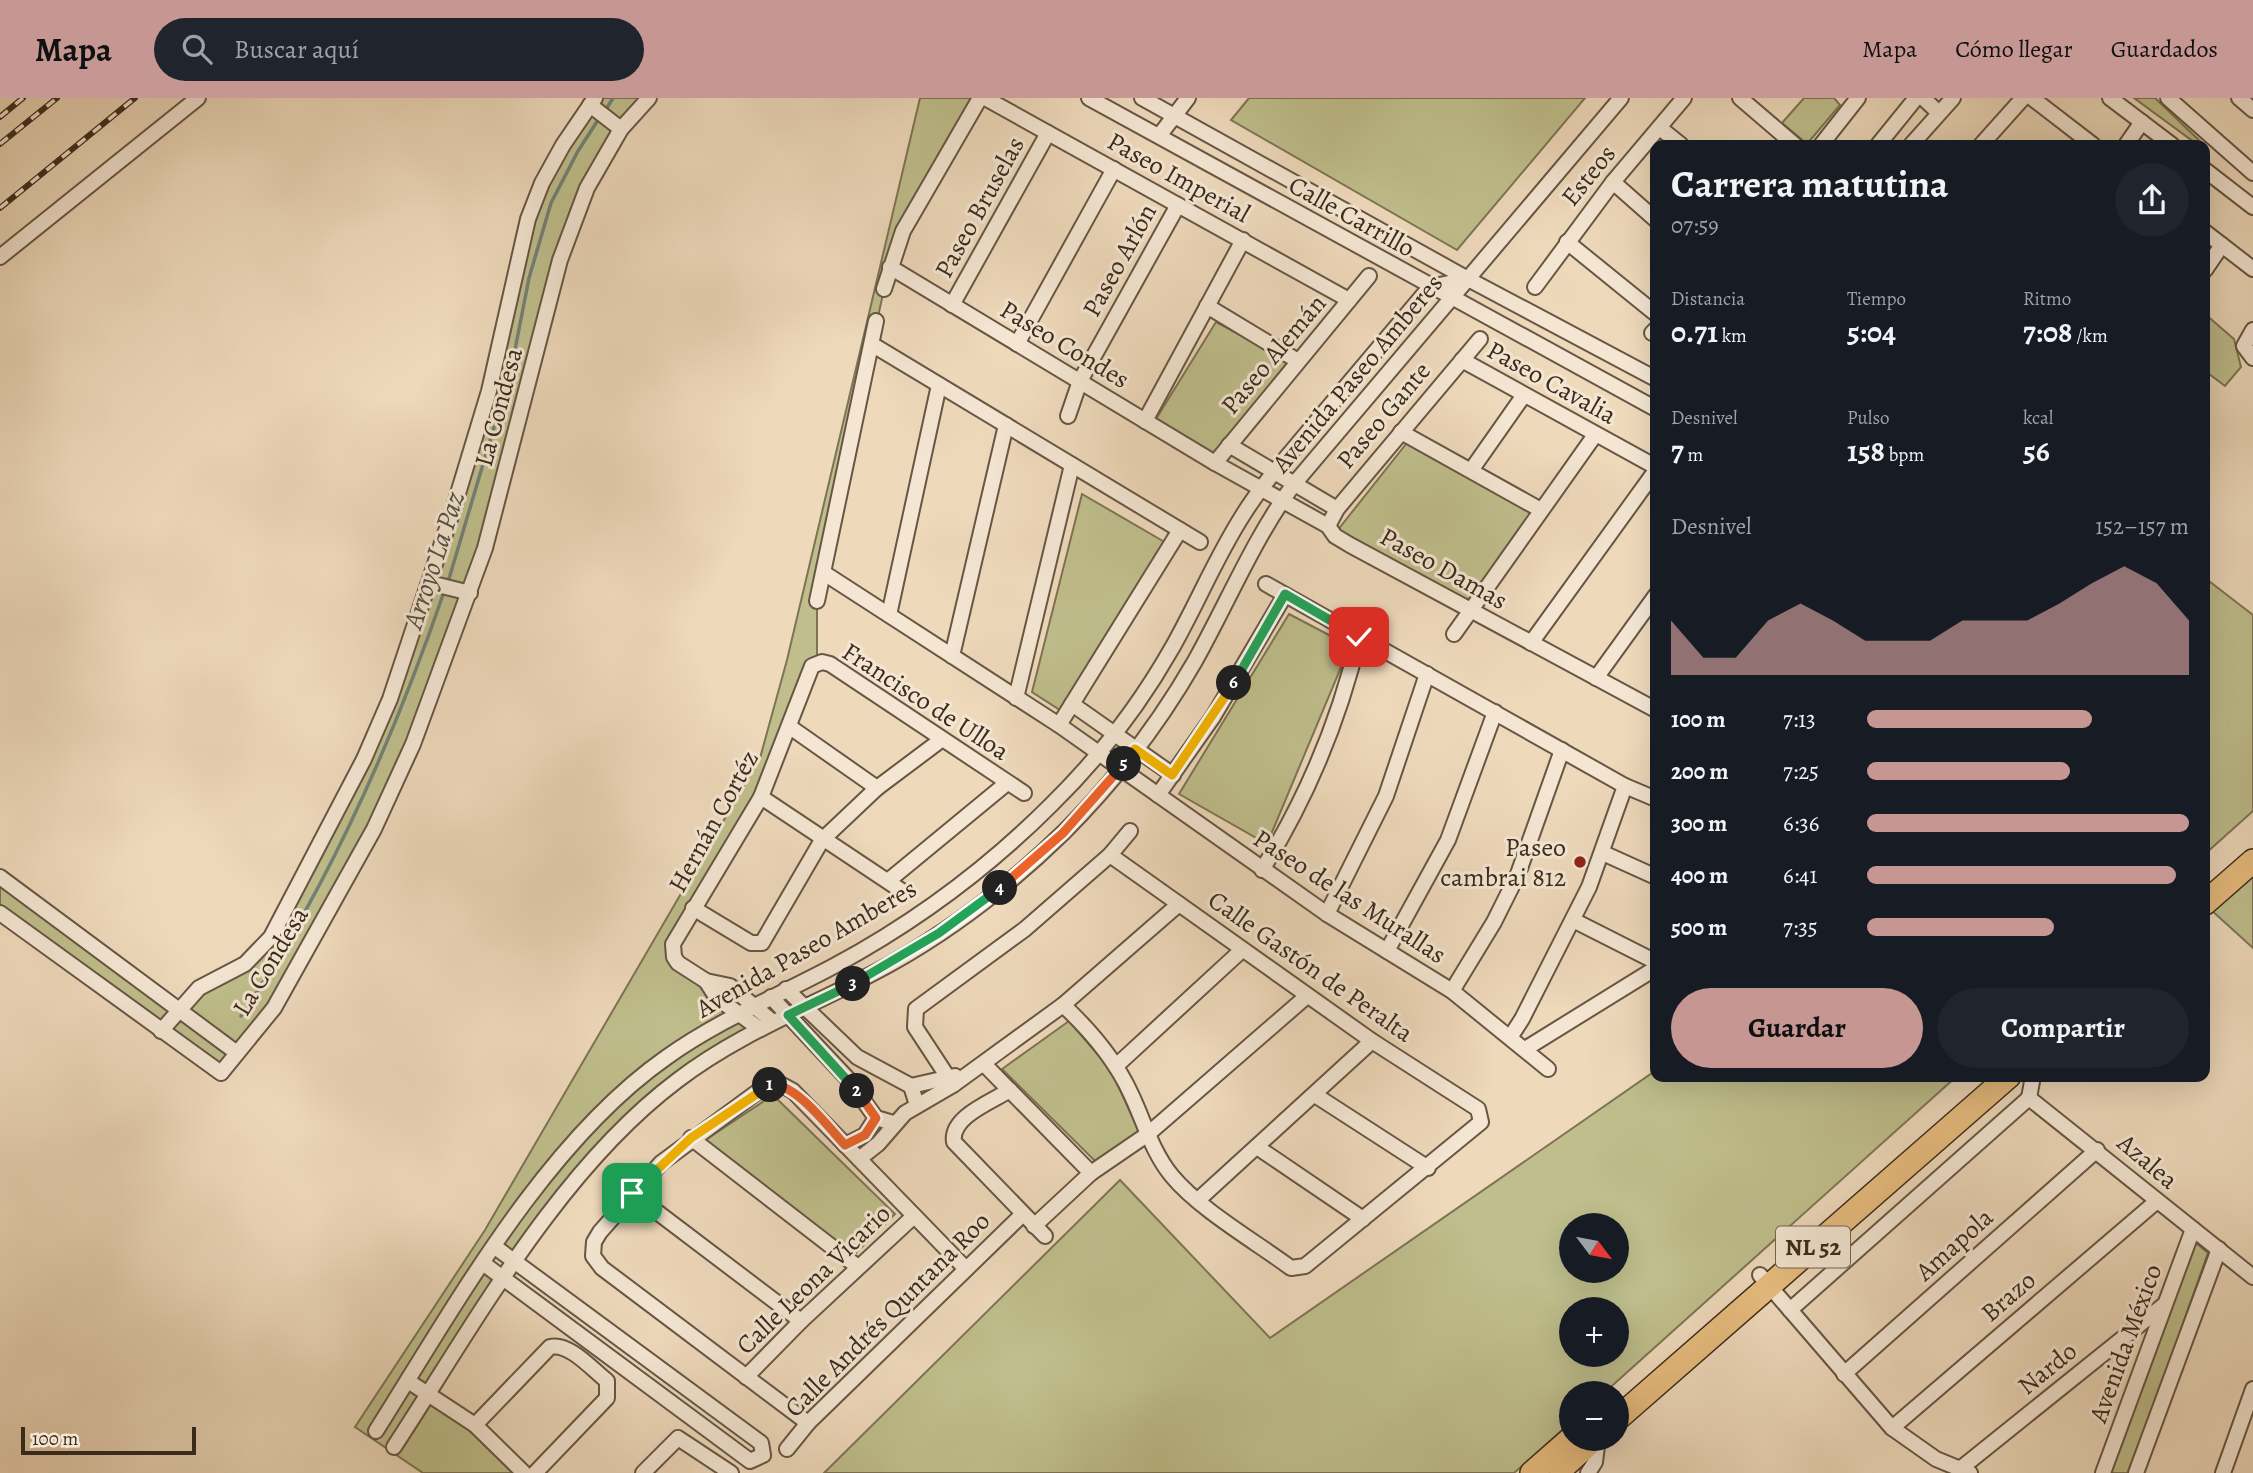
<!DOCTYPE html>
<html lang="es">
<head>
<meta charset="utf-8">
<style>
	:root { --surface:#171b24; --page:#20242c; --text:#f1f3f6; --muted:#9ea1a6; --accent:#c59692 }
	body { margin:0; font-family:Alegreya,serif; background:var(--page); color:var(--text); height:100vh; display:flex; flex-direction:column; font-size:26px; white-space:nowrap }
	* { box-sizing:border-box; margin:0 }
	p { font-size:23px; color:var(--muted) }
	.icon { flex:none; width:38px; height:38px; fill:none; stroke:currentColor; stroke-width:2; stroke-linecap:round; stroke-linejoin:round }
	.map { position:relative; flex:1; overflow:hidden }
	.panel { position:absolute; left:1650px; top:42px; width:560px; height:942px; display:flex; flex-direction:column; background:var(--surface); border-radius:14px; box-shadow:0 7px 28px #0002 }
	.panel>* { flex:none }
	.needle { width:46px; rotate:122deg }
	.tools { position:absolute; left:1559px; top:1115px; display:grid; gap:14px }
	.tools a { display:grid; place-items:center; width:70px; height:70px; border-radius:50%; background:var(--surface); box-shadow:0 7px 28px #0002; font-size:35px }
	.scale { position:absolute; left:21px; bottom:18px; width:175px; box-sizing:border-box; padding-left:7px; border:4px solid #3a2b1c; border-top:0; font-size:19px; line-height:24px; white-space:nowrap; color:#3a2b1c; -webkit-text-stroke:5px #f4e6d3; paint-order:stroke }
	.pin { position:absolute; display:grid; place-items:center; width:60px; height:60px; color:#fff; margin:-30px; border-radius:14px; box-shadow:0 4px 10px #0006 }
	.km { position:absolute; width:35px; height:35px; margin:-18px; border-radius:50%; background:#222; color:#fff; font-size:19px; line-height:35px; text-align:center }
	.round { display:grid; place-items:center; flex:none; width:74px; height:74px; border-radius:37px; background:var(--page) }
	.overview { display:flex; align-items:center; justify-content:space-between; height:119px; padding:0 21px }
	h1 { font-size:38px; font-weight:700; line-height:52px }
	.metrics { display:grid; grid-template-columns:repeat(3,1fr); gap:10px; height:119px; padding:7px 21px }
	.metrics div { display:grid; align-content:center }
	.metrics b { font-size:30px; font-weight:700 }
	.metrics small { font-size:19px; font-weight:400 }
	.metrics p { font-size:19px }
	.chart { height:196px; padding:14px 21px }
	.chart p { display:flex; justify-content:space-between }
	.chart svg { width:100%; height:126px; margin-top:7px; fill:var(--accent); opacity:.7 }
	.cta { display:flex; gap:14px; margin-top:auto; padding:14px 21px }
	.cta a { flex:1; height:80px; border-radius:42px; background:var(--accent); color:#111; font-size:28px; font-weight:700; line-height:80px; text-align:center }
	.cta a+a { background:var(--page); color:var(--text) }
	ul { padding:0 21px; list-style:none; font-size:23px }
	li { display:grid; grid-template-columns:112px 84px 1fr; align-items:center; height:52px }
	li i { height:18px; border-radius:9px; background:var(--accent) }
	header { display:flex; align-items:center; gap:42px; box-sizing:border-box; height:98px; padding:0 35px; background:var(--accent); color:#111 }
	header strong { font-size:33px }
	nav { display:flex; gap:38px; margin-inline-start:auto; font-size:24px }
	.search { width:490px; height:63px; background:var(--page); display:flex; align-items:center; gap:18px; box-sizing:border-box; padding:0 24px; border-radius:38px; color:var(--muted); font-size:26px }
	.map>svg:first-child { display:block }
	.green { fill:#bfbe8c; stroke:#7c7454; stroke-width:2; fill-rule:evenodd }
	.lines { fill:none; stroke-linecap:round; stroke-linejoin:round }
	.stream { stroke:#738177; stroke-width:3.5 }
	.minor-casing { stroke:#675644; stroke-width:18 }
	.primary-casing { stroke:#3a2b1c; stroke-width:26 }
	.minor { stroke:#f4e6d3; stroke-width:14 }
	.primary { stroke:#e7bc7e; stroke-width:23 }
	.rail-casing { stroke:#3a2b1c; stroke-width:6 }
	.rail { stroke:#f4e6d3; stroke-width:3.5; stroke-dasharray:10; stroke-linecap:butt }
	.split-1-casing { stroke:#fff; stroke-width:14 }
	.split-2-casing { stroke:#fff; stroke-width:14 }
	.split-3-casing { stroke:#fff; stroke-width:14 }
	.split-4-casing { stroke:#fff; stroke-width:14 }
	.split-5-casing { stroke:#fff; stroke-width:14 }
	.split-6-casing { stroke:#fff; stroke-width:14 }
	.split-7-casing { stroke:#fff; stroke-width:14 }
	.split-1 { stroke:#f5b400; stroke-width:9 }
	.split-2 { stroke:#f0652b; stroke-width:9 }
	.split-3 { stroke:#22a559; stroke-width:9 }
	.split-4 { stroke:#22a559; stroke-width:9 }
	.split-5 { stroke:#f0652b; stroke-width:9 }
	.split-6 { stroke:#f5b400; stroke-width:9 }
	.split-7 { stroke:#22a559; stroke-width:9 }
	.poi-dot { fill:#8f2418; stroke:#f4e6d3; stroke-width:2.5 }
	.labels { text-anchor:middle; stroke-width:6; stroke-linejoin:round; paint-order:stroke }
	.shield { fill:#f4e6d3; stroke:#726353; stroke-width:2 }
	.shield-label { font-size:24px; font-weight:bold; fill:#3a2b1c }
	.street-label { font-size:26px; fill:#3a2b1c; stroke:#f4e6d3 }
	.poi-label { font-size:26px; fill:#3a2b1c; stroke:#f4e6d3; text-anchor:end }
	.water-label { font-size:28px; font-style:italic; fill:#524f42; stroke:#f4e6d3 }
</style>
</head>
<body>
<header>
<strong>Mapa</strong>
<div class="search"><svg class="icon" aria-label="search" viewBox="0 0 24 24"><circle cx="10" cy="10" r="6"/><path d="M15 15l6 6"/></svg>Buscar aquí</div>
<nav><a>Mapa</a><a>Cómo llegar</a><a>Guardados</a></nav>
</header>
<div class="map">
<svg width="2253" height="1375" viewBox="0 0 2253 1375">
	<rect width="100%" height="100%" fill="#eed9bb"/>
	<filter id="stains"><feTurbulence type="fractalNoise" baseFrequency=".00286" numOctaves="4"/><feColorMatrix values="0 0 0 0 .2 0 0 0 0 .09 0 0 0 0 .02 0 0 0 .5 -.17"/></filter>
	<radialGradient id="worn" r=".72"><stop offset=".6" stop-color="#630" stop-opacity="0"/><stop offset="1" stop-color="#630" stop-opacity=".3"/></radialGradient>
	<g class="green">
		<path d="M 595,0 L 649,0 L 587,90 L 506,375 L 413,646 L 274,910 L 221,975 L 0,815 L 0,779 L 178,911 L 260,853 L 364,661 L 453,412 L 528,122 Z"/>
		<path d="M 920,0 L 980,0 L 903,133 L 884,191 L 817,503 L 817,565 L 761,699 L 672,852 L 760,931 L 625,1026 L 516,1164 L 495,1149 L 484,1166 L 505,1181 L 428,1297 L 524,1375 L 423,1375 L 355,1329 L 485,1132 L 760,660 L 787,562 Z"/>
		<path d="M 1249,0 L 1585,0 L 1457,152 L 1231,22 Z"/>
		<path d="M 1804,0 L 1834,0 L 1840,7 L 1807,46 L 1782,25 Z"/>
		<path d="M 2134,0 L 2155,0 L 2204,47 L 2198,47 Z"/>
		<path d="M 2205,216 L 2234,241 L 2241,269 L 2225,288 L 2205,273 Z"/>
		<path d="M 1216,224 L 1291,264 L 1214,357 L 1156,321 Z"/>
		<path d="M 1410,341 L 1535,412 L 1466,505 L 1337,433 Z"/>
		<path d="M 1082,396 L 1168,446 L 1060,612 L 1032,594 Z"/>
		<path d="M 2205,480 L 2253,517 L 2253,713 L 2205,756 Z"/>
		<path d="M 1289,516 L 1350,548 L 1267,746 L 1179,696 Z"/>
		<path d="M 2253,773 L 2253,850 L 2210,811 Z"/>
		<path d="M 1069,923 L 1111,972 L 1140,1036 L 1096,1064 L 1002,971 Z"/>
		<path d="M 1655,973 L 1656,978 L 1957,978 L 1604,1295 L 1572,1295 L 1571,1324 L 1514,1375 L 824,1375 L 1120,1082 L 1270,1240 ZM 1572,1127 L 1617,1127 L 1617,1172 L 1572,1172 ZM 1572,1211 L 1617,1211 L 1617,1256 L 1572,1256 Z"/>
		<path d="M 773,997 L 895,1116 L 854,1157 L 704,1043 Z"/>
		<path d="M 2191,1141 L 2208,1155 L 2130,1375 L 2106,1375 Z"/>
	</g>
	<g class="lines">
		<g class="stream">
			<path d="M 605,13 L 613,0"/>
			<path d="M 448,484 L 511,272 L 529,180 L 551,105 L 578,53 L 600,19"/>
			<path d="M 241,918 C 330,787 394,640 445,491"/>
		</g>
		<g class="minor-casing">
			<g id="minor">
				<path d="M 985,0 L 1349,202"/>
				<path d="M 1089,0 L 1656,311"/>
				<path d="M 1142,0 L 1468,181 L 1656,281"/>
				<path d="M 1740,0 L 1795,47"/>
				<path d="M 1923,0 L 1939,15"/>
				<path d="M 2032,0 L 2093,47"/>
				<path d="M 2110,0 L 2172,47"/>
				<path d="M 2168,0 L 2253,75"/>
				<path d="M 2239,0 L 2253,12"/>
				<path d="M 590,7 L 621,31"/>
				<path d="M 1660,30 L 1681,47"/>
				<path d="M 1159,38 L 1188,0"/>
				<path d="M 1821,47 L 1858,0"/>
				<path d="M 1878,47 L 1916,0"/>
				<path d="M 1911,47 L 1953,0"/>
				<path d="M 1981,47 L 2023,0"/>
				<path d="M 2126,47 L 2142,24"/>
				<path d="M 2205,72 L 2253,109"/>
				<path d="M 1613,84 L 1656,122"/>
				<path d="M 2205,134 L 2253,171"/>
				<path d="M 1567,144 L 1656,216"/>
				<path d="M 0,159 L 198,0"/>
				<path d="M 890,169 L 1215,365 L 1328,428 L 1335,438 L 1350,447 L 1656,612"/>
				<path d="M 2205,172 L 2222,147"/>
				<path d="M 1535,189 L 1613,84 L 1684,0"/>
				<path d="M 884,191 L 903,133 L 980,0"/>
				<path d="M 952,207 L 1048,35"/>
				<path d="M 1207,208 L 1298,263"/>
				<path d="M 2253,232 L 2244,248 L 2253,260"/>
				<path d="M 1652,235 L 1656,231"/>
				<path d="M 1017,246 L 1114,71"/>
				<path d="M 873,247 L 1200,444"/>
				<path d="M 1462,262 L 1656,369"/>
				<path d="M 1068,318 L 1080,283 L 1178,107"/>
				<path d="M 1145,323 L 1243,142"/>
				<path d="M 1401,334 L 1541,412"/>
				<path d="M 1229,347 L 1337,411"/>
				<path d="M 1215,365 L 1369,178"/>
				<path d="M 1472,371 L 1524,297"/>
				<path d="M 1328,428 L 1337,411 L 1480,241"/>
				<path d="M 824,475 L 1059,627 L 1327,816 L 1452,893 L 1548,971"/>
				<path d="M 430,485 L 470,495"/>
				<path d="M 1266,486 L 1625,688 L 1656,701"/>
				<path d="M 817,503 L 876,223"/>
				<path d="M 889,517 L 939,287"/>
				<path d="M 1454,536 L 1595,337"/>
				<path d="M 1531,545 L 1656,372"/>
				<path d="M 952,558 L 1006,327"/>
				<path d="M 1596,580 L 1656,497"/>
				<path d="M 1016,600 L 1072,367"/>
				<path d="M 1072,606 L 1173,677"/>
				<path d="M 1059,627 L 1180,432"/>
				<path d="M 790,629 L 877,690"/>
				<path d="M 1158,697 L 1213,619 L 1285,497"/>
				<path d="M 761,699 L 905,795"/>
				<path d="M 1603,755 L 1656,779"/>
				<path d="M 1262,772 C 1308,698 1339,624 1359,539"/>
				<path d="M 0,779 L 237,955"/>
				<path d="M 888,783 L 1007,685"/>
				<path d="M 693,810 L 751,845 L 762,845 L 822,742 L 877,690 L 941,642"/>
				<path d="M 0,815 L 221,975 L 274,910 L 374,731 L 413,646 L 485,450 L 560,162 L 587,90 L 621,31 L 649,0"/>
				<path d="M 1327,816 L 1386,698 L 1427,576"/>
				<path d="M 1573,822 L 1656,864"/>
				<path d="M 1387,853 L 1448,742 L 1495,614"/>
				<path d="M 706,883 L 730,888 L 773,924"/>
				<path d="M 786,891 L 857,959 L 911,988 L 917,1007"/>
				<path d="M 1452,893 L 1494,824 L 1518,776 L 1562,652"/>
				<path d="M 771,899 L 848,981 L 876,1020 L 893,1025"/>
				<path d="M 1063,907 C 1091,933 1115,961 1131,996 C 1144,1023 1152,1054 1172,1078 C 1199,1111 1256,1144 1291,1170 L 1305,1168 L 1481,1024 L 1478,1011 L 1372,943 L 1110,757"/>
				<path d="M 760,931 L 717,900 L 706,883 L 678,865 L 674,859 L 673,846 L 761,699 L 812,568 L 822,564 L 830,566 L 1024,695"/>
				<path d="M 161,933 L 199,890 L 245,866 L 271,839 L 364,661 L 390,601 L 453,412 L 489,293 L 528,121 L 542,85 L 563,47 L 595,0"/>
				<path d="M 1511,938 L 1522,921 L 1589,789 L 1625,688"/>
				<path d="M 1525,951 L 1656,870"/>
				<path d="M 984,966 L 1091,1075"/>
				<path d="M 1116,968 L 1242,852"/>
				<path d="M 2033,978 L 2029,1000 L 2253,1179"/>
				<path d="M 953,987 L 915,929 L 916,911 L 1025,831 L 1110,757 L 1130,733"/>
				<path d="M 911,988 L 955,978"/>
				<path d="M 1010,992 C 991,1004 950,1019 954,1044 L 1045,1138"/>
				<path d="M 1315,997 L 1428,1070"/>
				<path d="M 691,1040 L 858,1169"/>
				<path d="M 845,1047 L 865,1037 L 876,1020"/>
				<path d="M 1257,1049 L 1363,1121"/>
				<path d="M 859,1061 L 878,1046 L 905,1015 L 953,987 L 1063,907 L 1179,806"/>
				<path d="M 632,1095 L 801,1223"/>
				<path d="M 1198,1102 L 1372,943"/>
				<path d="M 1034,1128 L 1091,1075 L 1148,1036 L 1307,898"/>
				<path d="M 484,1166 L 750,1363 L 763,1357 L 761,1345 L 495,1149"/>
				<path d="M 1760,1177 L 1892,1330 L 1936,1361 L 1970,1375"/>
				<path d="M 1790,1212 L 2029,1000"/>
				<path d="M 1844,1276 L 2097,1052"/>
				<path d="M 746,1279 L 801,1223 L 914,1118"/>
				<path d="M 408,1283 L 475,1327 L 524,1375"/>
				<path d="M 808,1325 L 602,1170 L 593,1158 L 594,1144 L 600,1134 L 661,1065 L 764,989 L 782,987 L 793,993 L 966,1171"/>
				<path d="M 475,1327 L 550,1249 C 569,1244 593,1272 607,1283 L 607,1300 L 535,1375"/>
				<path d="M 1892,1330 L 2157,1103"/>
				<path d="M 376,1333 C 455,1208 545,1044 667,959 C 719,922 778,898 834,868 C 914,825 987,771 1051,707 C 1098,661 1139,608 1172,550 C 1197,506 1216,459 1243,417 C 1264,383 1292,354 1317,323 C 1354,279 1392,234 1430,189 L 1468,181"/>
				<path d="M 394,1349 C 475,1225 559,1071 678,982 C 743,932 821,905 892,865 C 954,830 1013,784 1064,734 C 1114,684 1160,624 1195,563 C 1228,504 1254,440 1294,386 L 1621,0"/>
				<path d="M 787,1351 L 808,1325 L 1023,1116"/>
				<path d="M 1960,1371 L 2164,1207"/>
				<path d="M 643,1375 L 678,1340 L 731,1375"/>
				<path d="M 1588,1375 L 1595,1364 L 1598,1340"/>
				<path d="M 2103,1375 L 2193,1131"/>
				<path d="M 2136,1375 L 2219,1151"/>
				<path d="M 2223,1375 L 2253,1291"/>
			</g>
		</g>
		<g class="primary-casing">
			<g id="primary">
				<path d="M 2205,805 L 2253,763"/>
				<path d="M 1617,1321 L 2009,978"/>
				<path d="M 1561,1371 L 1595,1340"/>
				<path d="M 1532,1375 L 1572,1340"/>
			</g>
		</g>
		<use href="#minor" class="minor"/>
		<use href="#primary" class="primary"/>
		<g class="rail-casing">
			<g id="rail">
				<path d="M 0,19 L 23,0"/>
				<path d="M 0,46 L 57,0"/>
				<path d="M 0,110 L 135,0"/>
			</g>
		</g>
		<use href="#rail" class="rail"/>
	</g>
	<g class="lines">
		<g class="split-1-casing">
			<path id="split-1" d="M 632,1095 L 691,1040 L 770,987"/>
		</g>
		<g class="split-2-casing">
			<path id="split-2" d="M 770,987 C 794,983 829,1030 845,1047 L 865,1037 L 876,1020 L 857,993"/>
		</g>
		<g class="split-3-casing">
			<path id="split-3" d="M 853,886 L 788,917 L 857,993"/>
		</g>
		<g class="split-4-casing">
			<path id="split-4" d="M 853,886 L 939,835 L 1000,790"/>
		</g>
		<g class="split-5-casing">
			<path id="split-5" d="M 1000,790 L 1063,735 L 1124,666"/>
		</g>
		<g class="split-6-casing">
			<path id="split-6" d="M 1124,666 L 1135,651 L 1172,677 L 1234,585"/>
		</g>
		<g class="split-7-casing">
			<path id="split-7" d="M 1234,585 L 1285,496 L 1359,539"/>
		</g>
		<use href="#split-1" class="split-1"/>
		<use href="#split-2" class="split-2"/>
		<use href="#split-3" class="split-3"/>
		<use href="#split-4" class="split-4"/>
		<use href="#split-5" class="split-5"/>
		<use href="#split-6" class="split-6"/>
		<use href="#split-7" class="split-7"/>
	</g>
	<circle class="poi-dot" cx="1580" cy="764" r="7"/>
	<g class="labels">
		<rect class="shield" x="1776" y="1128.5" width="74" height="41" rx="5"/>
		<g class="shield-label">
			<text x="1813" y="1157">NL 52</text>
		</g>
		<g class="street-label">
			<text transform="translate(1588 77) rotate(-51)" y="9">Esteos</text>
			<text transform="translate(1179 79) rotate(29)" y="9">Paseo Imperial</text>
			<text transform="translate(979 109) rotate(-61)" y="9">Paseo Bruselas</text>
			<text transform="translate(1352 118) rotate(29)" y="9">Calle Carrillo</text>
			<text transform="translate(1119 162) rotate(-61)" y="9">Paseo Arlón</text>
			<text transform="translate(1065 246) rotate(31)" y="9">Paseo Condes</text>
			<text transform="translate(1273 256) rotate(-50)" y="9">Paseo Alemán</text>
			<text transform="translate(1357 275) rotate(-50)" y="9">Avenida Paseo Amberes</text>
			<text transform="translate(1552 284) rotate(29)" y="9">Paseo Cavalia</text>
			<text transform="translate(498 309) rotate(-75)" y="9">La Condesa</text>
			<text transform="translate(1383 317) rotate(-50)" y="9">Paseo Gante</text>
			<text transform="translate(1444 470) rotate(29)" y="9">Paseo Damas</text>
			<text transform="translate(926 603) rotate(33)" y="9">Francisco de Ulloa</text>
			<text transform="translate(713 723) rotate(-61)" y="9">Hernán Cortéz</text>
			<text transform="translate(1350 798) rotate(33)" y="9">Paseo de las Murallas</text>
			<text transform="translate(806 850) rotate(-30)" y="9">Avenida Paseo Amberes</text>
			<text transform="translate(270 863) rotate(-59)" y="9">La Condesa</text>
			<text transform="translate(1311 868) rotate(35)" y="9">Calle Gastón de Peralta</text>
			<text transform="translate(2148 1063) rotate(40)" y="9">Azalea</text>
			<text transform="translate(1954 1146) rotate(-42)" y="9">Amapola</text>
			<text transform="translate(813 1181) rotate(-44)" y="9">Calle Leona Vicario</text>
			<text transform="translate(2008 1198) rotate(-41)" y="9">Brazo</text>
			<text transform="translate(887 1216) rotate(-45)" y="9">Calle Andrés Quntana Roo</text>
			<text transform="translate(2125 1245) rotate(-70)" y="9">Avenida México</text>
			<text transform="translate(2047 1270) rotate(-39)" y="9">Nardo</text>
		</g>
		<g class="poi-label">
			<text x="1566" y="758">Paseo<tspan x="1566" dy="30">cambrai 812</tspan></text>
		</g>
		<g class="water-label">
			<text transform="translate(433 462) rotate(-72)" y="10">Arroyo La Paz</text>
		</g>
	</g>
	<rect width="100%" height="100%" filter="url(#stains)"/>
	<rect width="100%" height="100%" fill="url(#worn)"/>
</svg>
<div class="tools">
<a><svg class="needle" viewBox="-14 -14 28 28"><path d="M0-13l5 13h-10z" fill="#e53935"/><path d="M0 13l5-13h-10z" fill="#9ea1a6"/></svg></a>
<a>+</a>
<a>−</a>
</div>
<div class="scale">100 m</div>
<div class="pin" style="left:632px;top:1095px;background:#1e9e55"><svg class="icon" aria-label="arrive" viewBox="0 0 24 24"><path d="M6 21V4h12l-3 4 3 4H6"/></svg></div>
<div class="pin" style="left:1359px;top:539px;background:#d93025"><svg class="icon" aria-label="check" viewBox="0 0 24 24"><path d="M5 12l5 5 9-10"/></svg></div>
<b class="km" style="left:770px;top:987px">1</b>
<b class="km" style="left:857px;top:993px">2</b>
<b class="km" style="left:853px;top:886px">3</b>
<b class="km" style="left:1000px;top:790px">4</b>
<b class="km" style="left:1124px;top:666px">5</b>
<b class="km" style="left:1234px;top:585px">6</b>
<section class="panel">
<div class="overview"><div><h1>Carrera matutina</h1><p>07:59</p></div><a class="round"><svg class="icon" aria-label="share" viewBox="0 0 24 24"><path d="M12 15V3M7 8l5-5 5 5M5 13v7h14v-7"/></svg></a></div>
<div class="metrics">
<div><p>Distancia</p><b>0.71<small> km</small></b></div>
<div><p>Tiempo</p><b>5:04</b></div>
<div><p>Ritmo</p><b>7:08<small> /km</small></b></div>
</div>
<div class="metrics">
<div><p>Desnivel</p><b>7<small> m</small></b></div>
<div><p>Pulso</p><b>158<small> bpm</small></b></div>
<div><p>kcal</p><b>56</b></div>
</div>
<div class="chart"><p><span>Desnivel</span>152–157 m</p>
<svg viewBox="0 0 160 44" preserveAspectRatio="none"><path d="M0 44V25L10 38L20 38L30 25L40 19L50 25L60 32L70 32L80 32L90 25L100 25L110 25L120 19L130 12L140 6L150 12L160 25V44z"/></svg>
</div>
<ul>
<li><b>100 m</b>7:13<i style="width:70%"></i></li>
<li><b>200 m</b>7:25<i style="width:63%"></i></li>
<li><b>300 m</b>6:36<i style="width:100%"></i></li>
<li><b>400 m</b>6:41<i style="width:96%"></i></li>
<li><b>500 m</b>7:35<i style="width:58%"></i></li>
</ul>
<div class="cta"><a>Guardar</a><a>Compartir</a></div>
</section>
</div>
</body>
</html>
